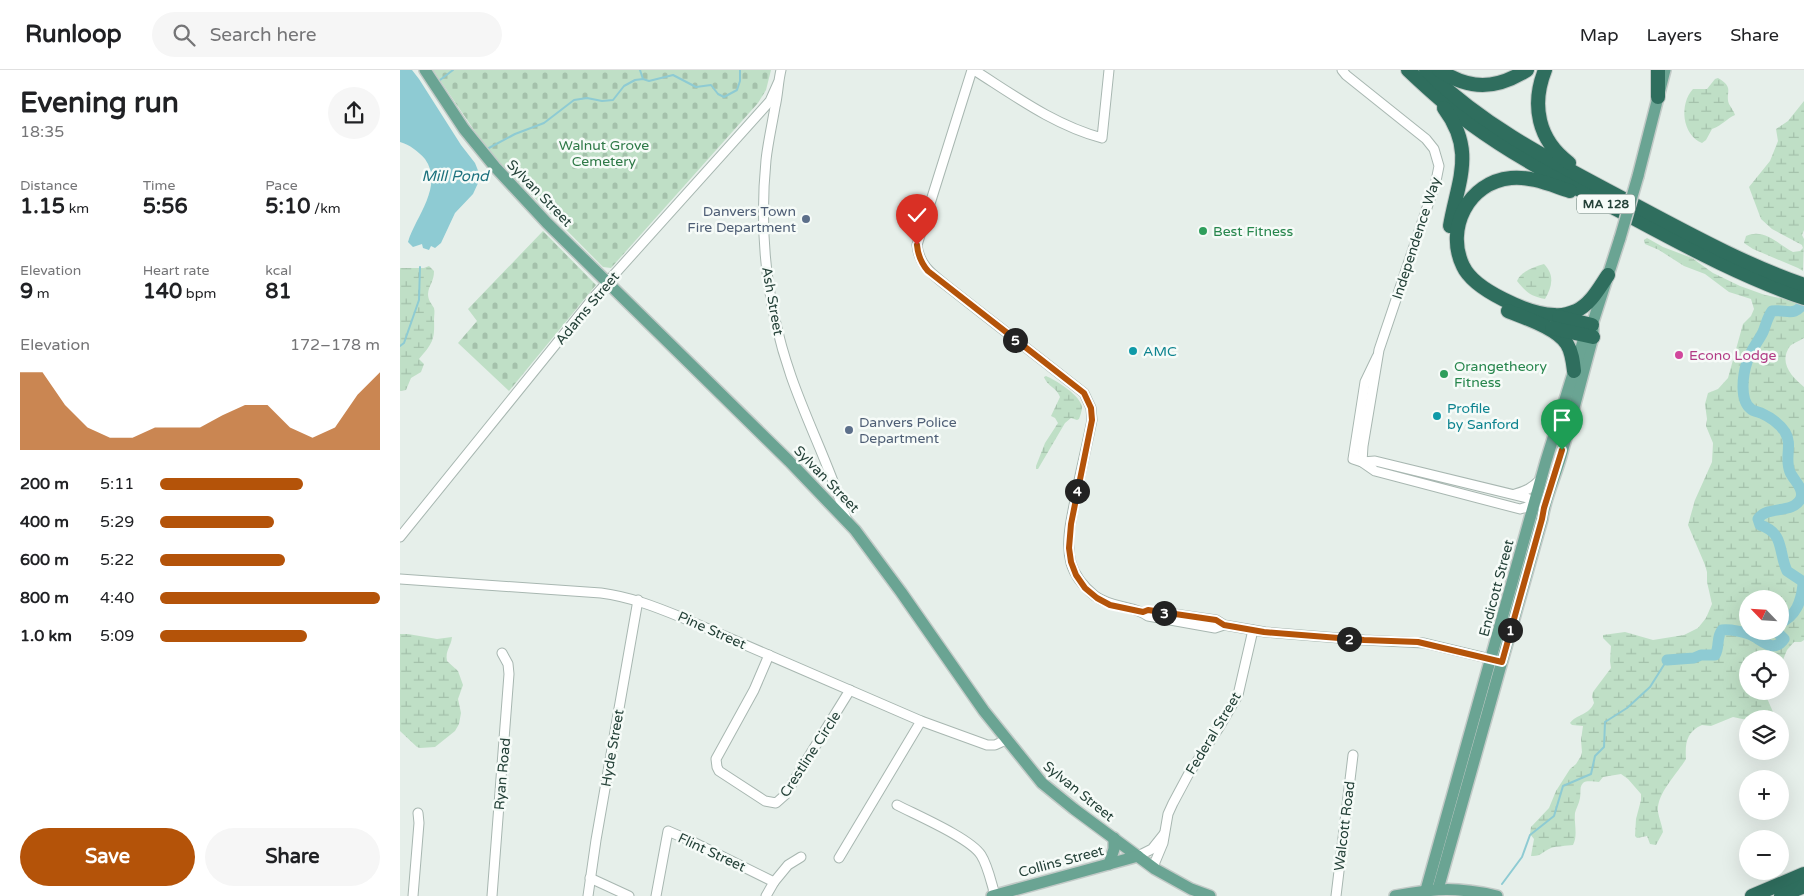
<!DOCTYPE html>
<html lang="en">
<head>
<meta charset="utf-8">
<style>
	:root { --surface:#fff; --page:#f6f6f6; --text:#202124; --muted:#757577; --line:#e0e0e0; --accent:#b45309 }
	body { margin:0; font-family:"Varela Round",sans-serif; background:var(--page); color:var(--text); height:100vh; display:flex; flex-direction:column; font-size:19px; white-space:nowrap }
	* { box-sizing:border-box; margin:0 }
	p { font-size:16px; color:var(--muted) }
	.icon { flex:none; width:28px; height:28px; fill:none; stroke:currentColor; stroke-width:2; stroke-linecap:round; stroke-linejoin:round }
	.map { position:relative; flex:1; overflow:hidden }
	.side { display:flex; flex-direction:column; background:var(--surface); width:400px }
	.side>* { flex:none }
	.needle { width:32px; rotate:295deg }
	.fabs { position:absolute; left:1339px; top:520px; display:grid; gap:10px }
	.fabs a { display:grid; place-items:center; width:50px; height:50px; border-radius:50%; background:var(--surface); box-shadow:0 5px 20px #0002; font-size:25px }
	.pin { position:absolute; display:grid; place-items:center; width:42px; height:42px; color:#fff; margin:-51px -21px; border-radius:50% 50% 50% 0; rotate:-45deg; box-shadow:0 0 5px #0007 }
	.pin .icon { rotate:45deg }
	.km { position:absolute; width:25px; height:25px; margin:-12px; border-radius:50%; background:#222; color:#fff; font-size:14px; line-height:25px; text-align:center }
	.round { display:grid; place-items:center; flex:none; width:52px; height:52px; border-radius:26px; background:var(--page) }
	.headline { display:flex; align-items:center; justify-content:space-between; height:85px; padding:0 20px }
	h1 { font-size:28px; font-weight:700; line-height:38px }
	.figures { display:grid; grid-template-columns:repeat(3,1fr); gap:8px; height:85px; padding:5px 20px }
	.figures div { display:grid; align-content:center }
	.figures b { font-size:21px; font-weight:700 }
	.figures small { font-size:14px; font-weight:400 }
	.figures p { font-size:14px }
	.chart { height:140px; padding:10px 20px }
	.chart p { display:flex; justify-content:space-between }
	.chart svg { width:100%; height:90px; margin-top:5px; fill:var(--accent); opacity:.7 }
	.action { display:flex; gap:10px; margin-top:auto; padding:10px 20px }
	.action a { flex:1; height:58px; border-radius:30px; background:var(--accent); color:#fff; font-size:20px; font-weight:700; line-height:58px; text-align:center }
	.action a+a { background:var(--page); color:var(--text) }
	ul { padding:0 20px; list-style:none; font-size:16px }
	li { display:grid; grid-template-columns:80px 60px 1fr; align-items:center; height:38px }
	li i { height:12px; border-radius:6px; background:var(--accent) }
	header { display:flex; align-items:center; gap:30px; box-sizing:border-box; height:70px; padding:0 25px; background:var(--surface); border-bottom:1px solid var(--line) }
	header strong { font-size:24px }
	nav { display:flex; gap:28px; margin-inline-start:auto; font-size:18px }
	.search { width:350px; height:45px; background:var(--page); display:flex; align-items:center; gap:12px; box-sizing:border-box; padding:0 18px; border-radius:28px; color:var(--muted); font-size:19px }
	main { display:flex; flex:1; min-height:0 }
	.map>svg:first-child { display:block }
	.wetland { fill:url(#wetland-marsh); fill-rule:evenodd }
	.cemetery { fill:url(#cemetery-stones) }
	.water { fill:#8ecbd3 }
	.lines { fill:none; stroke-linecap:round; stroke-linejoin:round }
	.stream { stroke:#8ecbd3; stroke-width:2 }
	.river { stroke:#8ecbd3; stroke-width:11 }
	.minor-casing { stroke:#a8b7b1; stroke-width:11 }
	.major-casing { stroke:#c2cac7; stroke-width:14 }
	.highway-casing { stroke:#c2cac7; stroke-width:16 }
	.minor { stroke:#fff; stroke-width:9 }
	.major { stroke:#6aa493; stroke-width:11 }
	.highway { stroke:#2f6e5e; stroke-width:14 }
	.major-bridge-casing { stroke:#c2cac7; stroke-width:14; stroke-linecap:butt }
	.major-bridge { stroke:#6aa493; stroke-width:11 }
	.route-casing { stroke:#fff; stroke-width:10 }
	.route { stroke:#b45309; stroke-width:6 }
	.service-dot { fill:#5c6f8a; stroke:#f6fbf8; stroke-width:2 }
	.leisure-dot { fill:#2e9e5b; stroke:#f6fbf8; stroke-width:2 }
	.culture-dot { fill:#0f9aa8; stroke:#f6fbf8; stroke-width:2 }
	.hotel-dot { fill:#d1479c; stroke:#f6fbf8; stroke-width:2 }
	.labels { text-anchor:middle; stroke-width:5; stroke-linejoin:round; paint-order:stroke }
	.shield { fill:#f6fbf8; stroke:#637972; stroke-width:1 }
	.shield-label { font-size:12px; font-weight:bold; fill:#244138 }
	.park-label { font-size:14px; fill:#2e7947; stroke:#f6fbf8 }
	.street-label { font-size:14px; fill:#244138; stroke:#f6fbf8 }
	.service-label { font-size:14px; fill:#4e5e75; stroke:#f6fbf8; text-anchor:end }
	.leisure-label { font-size:14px; fill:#27864d; stroke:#f6fbf8; text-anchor:start }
	.culture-label { font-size:14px; fill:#0d838f; stroke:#f6fbf8; text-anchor:start }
	.hotel-label { font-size:14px; fill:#b23c85; stroke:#f6fbf8; text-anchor:start }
	.water-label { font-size:15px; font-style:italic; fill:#1d727e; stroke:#f6fbf8 }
</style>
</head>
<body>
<header>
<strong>Runloop</strong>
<div class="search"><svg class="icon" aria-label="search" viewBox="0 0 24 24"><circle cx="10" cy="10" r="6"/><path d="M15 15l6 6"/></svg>Search here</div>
<nav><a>Map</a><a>Layers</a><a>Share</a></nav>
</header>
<main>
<section class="side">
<div class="headline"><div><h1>Evening run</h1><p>18:35</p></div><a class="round"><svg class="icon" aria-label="share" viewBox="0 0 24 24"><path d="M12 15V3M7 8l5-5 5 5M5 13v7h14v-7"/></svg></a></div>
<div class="figures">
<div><p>Distance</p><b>1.15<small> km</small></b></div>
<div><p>Time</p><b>5:56</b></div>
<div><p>Pace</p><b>5:10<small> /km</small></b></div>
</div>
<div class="figures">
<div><p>Elevation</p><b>9<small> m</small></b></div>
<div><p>Heart rate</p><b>140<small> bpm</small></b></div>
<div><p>kcal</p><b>81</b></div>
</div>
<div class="chart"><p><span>Elevation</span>172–178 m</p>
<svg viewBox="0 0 160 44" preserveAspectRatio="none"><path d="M0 44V6L10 6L20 22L30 33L40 38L50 38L60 33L70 33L80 33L90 27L100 22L110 22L120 33L130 38L140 33L150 17L160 6V44z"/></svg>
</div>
<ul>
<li><b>200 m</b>5:11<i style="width:65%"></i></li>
<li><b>400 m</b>5:29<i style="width:52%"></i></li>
<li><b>600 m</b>5:22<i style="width:57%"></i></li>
<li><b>800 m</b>4:40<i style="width:100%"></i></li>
<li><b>1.0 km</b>5:09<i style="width:67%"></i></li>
</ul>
<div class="action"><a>Save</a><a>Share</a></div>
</section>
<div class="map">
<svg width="1404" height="826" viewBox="0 0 1404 826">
	<defs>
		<pattern id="wetland-marsh" width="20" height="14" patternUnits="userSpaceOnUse" patternTransform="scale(1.25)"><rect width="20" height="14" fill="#bfdfc6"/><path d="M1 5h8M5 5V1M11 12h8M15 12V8" fill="none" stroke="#a4c1ab"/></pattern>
		<pattern id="cemetery-stones" width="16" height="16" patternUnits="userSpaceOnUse" patternTransform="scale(1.25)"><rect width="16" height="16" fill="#bfdfc6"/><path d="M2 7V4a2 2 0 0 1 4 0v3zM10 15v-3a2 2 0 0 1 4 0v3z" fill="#a4c1ab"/></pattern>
	</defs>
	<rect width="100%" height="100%" fill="#e6efea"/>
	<g class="wetland">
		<path d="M 1318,8 C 1335,18 1325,22 1329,34 C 1331,38 1334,41 1335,45 C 1326,49 1323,55 1312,59 L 1306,70 L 1302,73 C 1282,65 1279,34 1293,19 L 1307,19 L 1315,9 Z"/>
		<path d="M 1404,31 L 1404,160 L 1402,165 L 1404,169 L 1403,201 L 1398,198 L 1353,179 L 1344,173 L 1346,166 C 1364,158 1378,174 1393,182 L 1400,181 L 1403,178 L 1402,175 L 1372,159 L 1361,149 L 1349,117 L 1370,91 L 1378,71 L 1376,59 L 1388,51 Z"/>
		<path d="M 1247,168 L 1263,177 L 1292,188 L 1313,203 L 1340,216 L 1365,225 L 1396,231 L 1404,236 L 1404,268 C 1400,271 1393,273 1390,276 C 1378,293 1392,307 1404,317 L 1404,570 L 1401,572 L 1394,572 L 1387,580 L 1380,597 L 1380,589 L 1348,589 L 1348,621 L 1370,621 L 1366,626 L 1373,642 L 1373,649 L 1355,647 L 1347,650 L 1333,647 L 1311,656 L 1302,655 C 1286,662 1285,674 1286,689 C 1277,704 1256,724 1258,742 C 1259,748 1262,755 1263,762 L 1256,775 L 1250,774 L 1247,766 L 1237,768 L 1235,766 L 1236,749 L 1241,730 L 1241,724 L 1228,709 L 1221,704 L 1203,707 L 1199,712 C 1194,712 1187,710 1183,713 C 1179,717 1181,723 1180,728 C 1179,734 1176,738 1175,743 C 1174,754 1178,765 1173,775 C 1166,776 1157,776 1151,778 C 1143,781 1141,787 1131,786 L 1134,769 L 1130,764 L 1131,757 L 1149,738 L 1156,721 L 1170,699 L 1176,694 L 1181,686 L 1182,682 L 1181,670 L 1183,656 L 1172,655 L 1170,653 C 1177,644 1189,645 1194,633 L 1192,626 L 1193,622 L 1211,598 L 1210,591 L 1211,576 L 1203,568 L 1203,565 L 1225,562 L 1253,570 L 1284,565 L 1298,558 L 1306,548 L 1312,534 L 1307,512 L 1307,502 L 1305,495 L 1288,455 L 1295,430 L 1312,392 L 1313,373 L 1306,356 L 1307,349 L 1305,334 L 1308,323 L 1318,319 L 1328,308 L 1343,254 L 1351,246 L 1354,239 L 1351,229 L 1329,222 L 1305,204 L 1284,196 L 1259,180 L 1245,174 L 1244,170 ZM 1348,529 L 1380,529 L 1380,561 L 1348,561 Z"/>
		<path d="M 1144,194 C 1155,205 1152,217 1145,229 C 1130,226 1126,222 1117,211 C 1121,201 1134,197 1144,194 Z"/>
		<path d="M 29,196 L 34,201 C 34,212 29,214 28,224 C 28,230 31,233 34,238 C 35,242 34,246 34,250 C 35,270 32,274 19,289 L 24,294 L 21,302 L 11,308 L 6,320 L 0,321 L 0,198 L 24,198 Z"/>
		<path d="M 646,306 C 656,310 681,326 682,337 C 682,341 680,346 679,349 L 677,350 L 671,348 L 665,353 L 638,399 L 636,399 L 636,396 L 645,373 L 658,353 L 655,348 L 651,346 L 660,327 C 657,318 647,316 644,307 Z"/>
		<path d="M 0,564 L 8,564 L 37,569 L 52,567 C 51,577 45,580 47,591 L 58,601 L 63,615 L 58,629 L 61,643 L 59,654 L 55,661 L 35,677 L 20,678 L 17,677 L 0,661 Z"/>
	</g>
	<g class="cemetery">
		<path d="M 33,0 L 371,0 L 366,20 L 358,33 L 211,198 L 203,197 L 98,91 L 87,79 Z"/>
		<path d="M 143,161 L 196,215 L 109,321 L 58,273 L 77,251 L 68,239 Z"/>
	</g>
	<path class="water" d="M 0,0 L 12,0 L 19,9 L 61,75 L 75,93 L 79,103 L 79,111 L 73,124 L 55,143 L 41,173 L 35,178 L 31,176 L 29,180 L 23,178 L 22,174 L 13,177 L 8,172 C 16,146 44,116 25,89 C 18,81 10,75 0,72 Z"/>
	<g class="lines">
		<g class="stream">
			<path d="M 240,0 L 243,9"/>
			<path d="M 40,10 L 53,0"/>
			<path d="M 87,79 L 115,64 L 144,53 L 174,30 L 187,28 L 202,31 L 213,30 L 224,16 L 235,10 L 243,9 L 249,11 L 273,5 L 296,17 L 311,15 L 318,24 L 324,27 L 337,20 L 340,11 L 340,0"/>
			<path d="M 0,276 L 4,273 L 19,230 L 20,197"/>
			<path d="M 1102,814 L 1122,787 L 1130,765 L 1154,746 L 1163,716 L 1191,704 L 1195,686 L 1204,677 L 1205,652 L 1227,638 L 1250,617 L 1267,590"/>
		</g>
		<g class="river">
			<path d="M 1380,553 C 1396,546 1401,532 1403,515 L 1402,511 L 1387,501 C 1378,482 1385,463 1360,455 L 1358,449 C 1367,435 1393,445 1401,428 C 1404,418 1394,411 1390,402 C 1384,388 1393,375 1385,362 C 1379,353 1370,347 1361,343 C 1358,342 1353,341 1351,339 C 1339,330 1343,304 1347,292 C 1350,281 1358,272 1363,262 C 1366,255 1367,248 1372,241 C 1387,239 1395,248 1404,232"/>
			<path d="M 1267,590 L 1294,588 L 1301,585 L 1315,585 C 1320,577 1316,567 1322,560 C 1329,559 1347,562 1353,566 C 1364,572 1374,583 1384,569 L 1376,561"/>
		</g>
		<g class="minor-casing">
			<g id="minor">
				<path d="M 381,0 C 378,12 378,25 375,37 C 372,55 368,72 366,90 C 359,162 367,237 391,306 C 408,355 432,401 447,451"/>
				<path d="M 572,0 L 517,175 C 519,195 532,204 547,216 L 684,323 L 691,338 L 692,350 C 687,375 681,400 676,425 C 672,447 665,471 671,493 C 675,507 684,517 695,526 C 713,539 733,535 748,546 L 815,558 L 824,555"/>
				<path d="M 574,0 C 615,26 654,55 702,68 L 709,0"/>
				<path d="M 942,0 L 946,5 L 1026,69 L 1034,79 L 1039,96 L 1036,111 L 979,280 L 963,376 L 962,392"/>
				<path d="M 962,392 L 975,391 L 1127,428 L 1134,435 L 1120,439 L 975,401 L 962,392 L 953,389 L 965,312 L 977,287"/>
				<path d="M 1115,424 C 1126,421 1132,418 1140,410"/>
				<path d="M 0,467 L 194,227 L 370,31 L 378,13"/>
				<path d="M 0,509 L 201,523 C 231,527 256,537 283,548 L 521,651 L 587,675 L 595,675 L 606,670"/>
				<path d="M 767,543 L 816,550 L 824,555 L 865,562 L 964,570 L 1024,573 L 1091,589"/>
				<path d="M 369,585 L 354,620 L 316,689 L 317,697 L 319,701 L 365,731 L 376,733 L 385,725 L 450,620"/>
				<path d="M 497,735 C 516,745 570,768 581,785 C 588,796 591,812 595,825"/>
				<path d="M 738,786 L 752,779 L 764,764"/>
				<path d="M 439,788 L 521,651"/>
				<path d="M 753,797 L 763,773 L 768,744 L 773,733 L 788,705 L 820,656 L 838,625 L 853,560"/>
				<path d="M 190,808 L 229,826"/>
				<path d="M 374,812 L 388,795 L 401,787"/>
				<path d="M 13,826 L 19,753 L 18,743"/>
				<path d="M 92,826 L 109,604 L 108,594 L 102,583"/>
				<path d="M 188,826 L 196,770 L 238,530"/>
				<path d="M 256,826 L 268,761 L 291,771 L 374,812 L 366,826"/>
				<path d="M 936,826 L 953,685"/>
			</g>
		</g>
		<g class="major-casing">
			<g id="major">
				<path d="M 25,0 L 64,59 L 95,97 L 147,153 L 389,391 L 455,460 L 501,522 L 584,641 L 642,713 L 674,739 L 755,799 L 791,819 L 810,826"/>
				<path d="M 1238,106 L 1265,0"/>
				<path d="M 709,794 L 714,779 L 714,768"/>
				<path d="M 1038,819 L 1142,449 C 1145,428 1155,407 1161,386 C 1172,347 1182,306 1193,267 L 1193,259"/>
				<path d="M 1026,820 L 1146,391 L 1185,265 L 1192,255 L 1220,168"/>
				<path d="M 592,826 L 738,786"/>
				<path d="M 995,826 C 1035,818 1057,817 1097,826"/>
			</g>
		</g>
		<g class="highway-casing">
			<g id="highway">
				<path d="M 1008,0 C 1028,19 1049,38 1071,54 C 1123,92 1182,121 1239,151 C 1293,180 1346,208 1404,228"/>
				<path d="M 1026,0 C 1084,58 1158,94 1229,132 C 1286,162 1343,194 1404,215"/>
				<path d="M 1039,0 C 1070,20 1095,20 1127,0"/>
				<path d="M 1145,0 C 1131,35 1138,70 1169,93"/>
				<path d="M 1258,27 L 1258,0"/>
				<path d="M 1044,38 C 1076,81 1058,110 1050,156"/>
				<path d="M 1170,121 C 1151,115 1131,106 1111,108 C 1068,112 1045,159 1063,196 C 1074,220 1128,244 1154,245 C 1161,246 1169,244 1176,241 C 1191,234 1199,218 1208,205"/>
				<path d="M 1108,241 C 1125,248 1157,258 1167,274 C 1172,282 1173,292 1174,301"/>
				<path d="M 1159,247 L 1192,255"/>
				<path d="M 1152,258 L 1193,267"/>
				<path d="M 1352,826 L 1404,804"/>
				<path d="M 1381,826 L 1404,816"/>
			</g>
		</g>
		<use href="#minor" class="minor"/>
		<use href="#major" class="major"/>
		<use href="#highway" class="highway"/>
		<g class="major-bridge-casing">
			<path id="major-bridge" d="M 1220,168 L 1238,106"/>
		</g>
		<use href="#major-bridge" class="major-bridge"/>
	</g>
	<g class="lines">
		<g class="route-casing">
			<path id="route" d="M 517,175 C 518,186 521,193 528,201 L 684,323 L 691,338 L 692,350 L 671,454 L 669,478 L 671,492 L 676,505 L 685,518 L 697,528 L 710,535 L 743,542 L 748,540 L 816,550 L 824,555 L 864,562 L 964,570 L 1018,572 L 1102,592 L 1142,449 L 1144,438 L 1162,380"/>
		</g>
		<use href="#route" class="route"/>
	</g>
	<g class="service-dot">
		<circle cx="406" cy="149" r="5"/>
		<circle cx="449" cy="360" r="5"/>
	</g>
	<g class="leisure-dot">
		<circle cx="803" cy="161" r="5"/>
		<circle cx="1044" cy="304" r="5"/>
	</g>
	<g class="culture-dot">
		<circle cx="733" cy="281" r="5"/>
		<circle cx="1037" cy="346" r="5"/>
	</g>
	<circle class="hotel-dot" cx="1279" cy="285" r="5"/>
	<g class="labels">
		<rect class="shield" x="1177" y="124.5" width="58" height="19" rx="4"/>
		<g class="shield-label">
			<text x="1206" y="138">MA 128</text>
		</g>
		<g class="park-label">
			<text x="204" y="80">Walnut Grove<tspan x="204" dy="16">Cemetery</tspan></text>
		</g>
		<g class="street-label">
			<text transform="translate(140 123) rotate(46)" y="5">Sylvan Street</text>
			<text transform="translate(1016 168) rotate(-72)" y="5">Independence Way</text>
			<text transform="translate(373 231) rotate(80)" y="5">Ash Street</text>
			<text transform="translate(187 238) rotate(-50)" y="5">Adams Street</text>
			<text transform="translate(427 409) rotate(46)" y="5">Sylvan Street</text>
			<text transform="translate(1096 518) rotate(-75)" y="5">Endicott Street</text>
			<text transform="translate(312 560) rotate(24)" y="5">Pine Street</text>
			<text transform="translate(813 663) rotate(-59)" y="5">Federal Street</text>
			<text transform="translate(212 678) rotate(-80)" y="5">Hyde Street</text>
			<text transform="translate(410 684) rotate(-57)" y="5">Crestline Circle</text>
			<text transform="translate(102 704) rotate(-85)" y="5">Ryan Road</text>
			<text transform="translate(679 721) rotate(39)" y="5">Sylvan Street</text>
			<text transform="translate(944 756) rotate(-83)" y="5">Walcott Road</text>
			<text transform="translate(312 782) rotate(25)" y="5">Flint Street</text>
			<text transform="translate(661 791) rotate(-15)" y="5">Collins Street</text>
		</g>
		<g class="service-label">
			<text x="396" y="146">Danvers Town<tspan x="396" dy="16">Fire Department</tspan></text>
			<text x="459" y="357" text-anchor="start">Danvers Police<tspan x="459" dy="16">Department</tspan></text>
		</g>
		<g class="leisure-label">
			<text x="813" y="166">Best Fitness</text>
			<text x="1054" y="301">Orangetheory<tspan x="1054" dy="16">Fitness</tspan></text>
		</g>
		<g class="culture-label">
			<text x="743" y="286">AMC</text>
			<text x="1047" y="343">Profile<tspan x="1047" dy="16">by Sanford</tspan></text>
		</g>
		<g class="hotel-label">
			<text x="1289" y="290">Econo Lodge</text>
		</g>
		<g class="water-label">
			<text x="55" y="111">Mill Pond</text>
		</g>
	</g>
</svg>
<div class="fabs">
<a><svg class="needle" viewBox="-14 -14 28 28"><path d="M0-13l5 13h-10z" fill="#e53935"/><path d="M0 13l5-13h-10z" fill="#757577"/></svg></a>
<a><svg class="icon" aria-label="locate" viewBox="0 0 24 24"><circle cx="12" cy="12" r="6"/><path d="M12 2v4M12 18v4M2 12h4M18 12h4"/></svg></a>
<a><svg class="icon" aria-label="layers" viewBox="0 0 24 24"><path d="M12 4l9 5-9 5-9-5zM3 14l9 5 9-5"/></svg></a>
<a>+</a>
<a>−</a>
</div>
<div class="pin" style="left:1162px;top:380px;background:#1e9e55"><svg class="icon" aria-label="arrive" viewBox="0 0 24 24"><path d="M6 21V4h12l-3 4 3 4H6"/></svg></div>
<div class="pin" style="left:517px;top:175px;background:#d93025"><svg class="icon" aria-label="check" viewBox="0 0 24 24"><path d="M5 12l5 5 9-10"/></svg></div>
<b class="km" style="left:1110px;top:560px">1</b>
<b class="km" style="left:949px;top:569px">2</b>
<b class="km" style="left:764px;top:543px">3</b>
<b class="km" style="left:677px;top:421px">4</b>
<b class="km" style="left:615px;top:270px">5</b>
</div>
</main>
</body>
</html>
